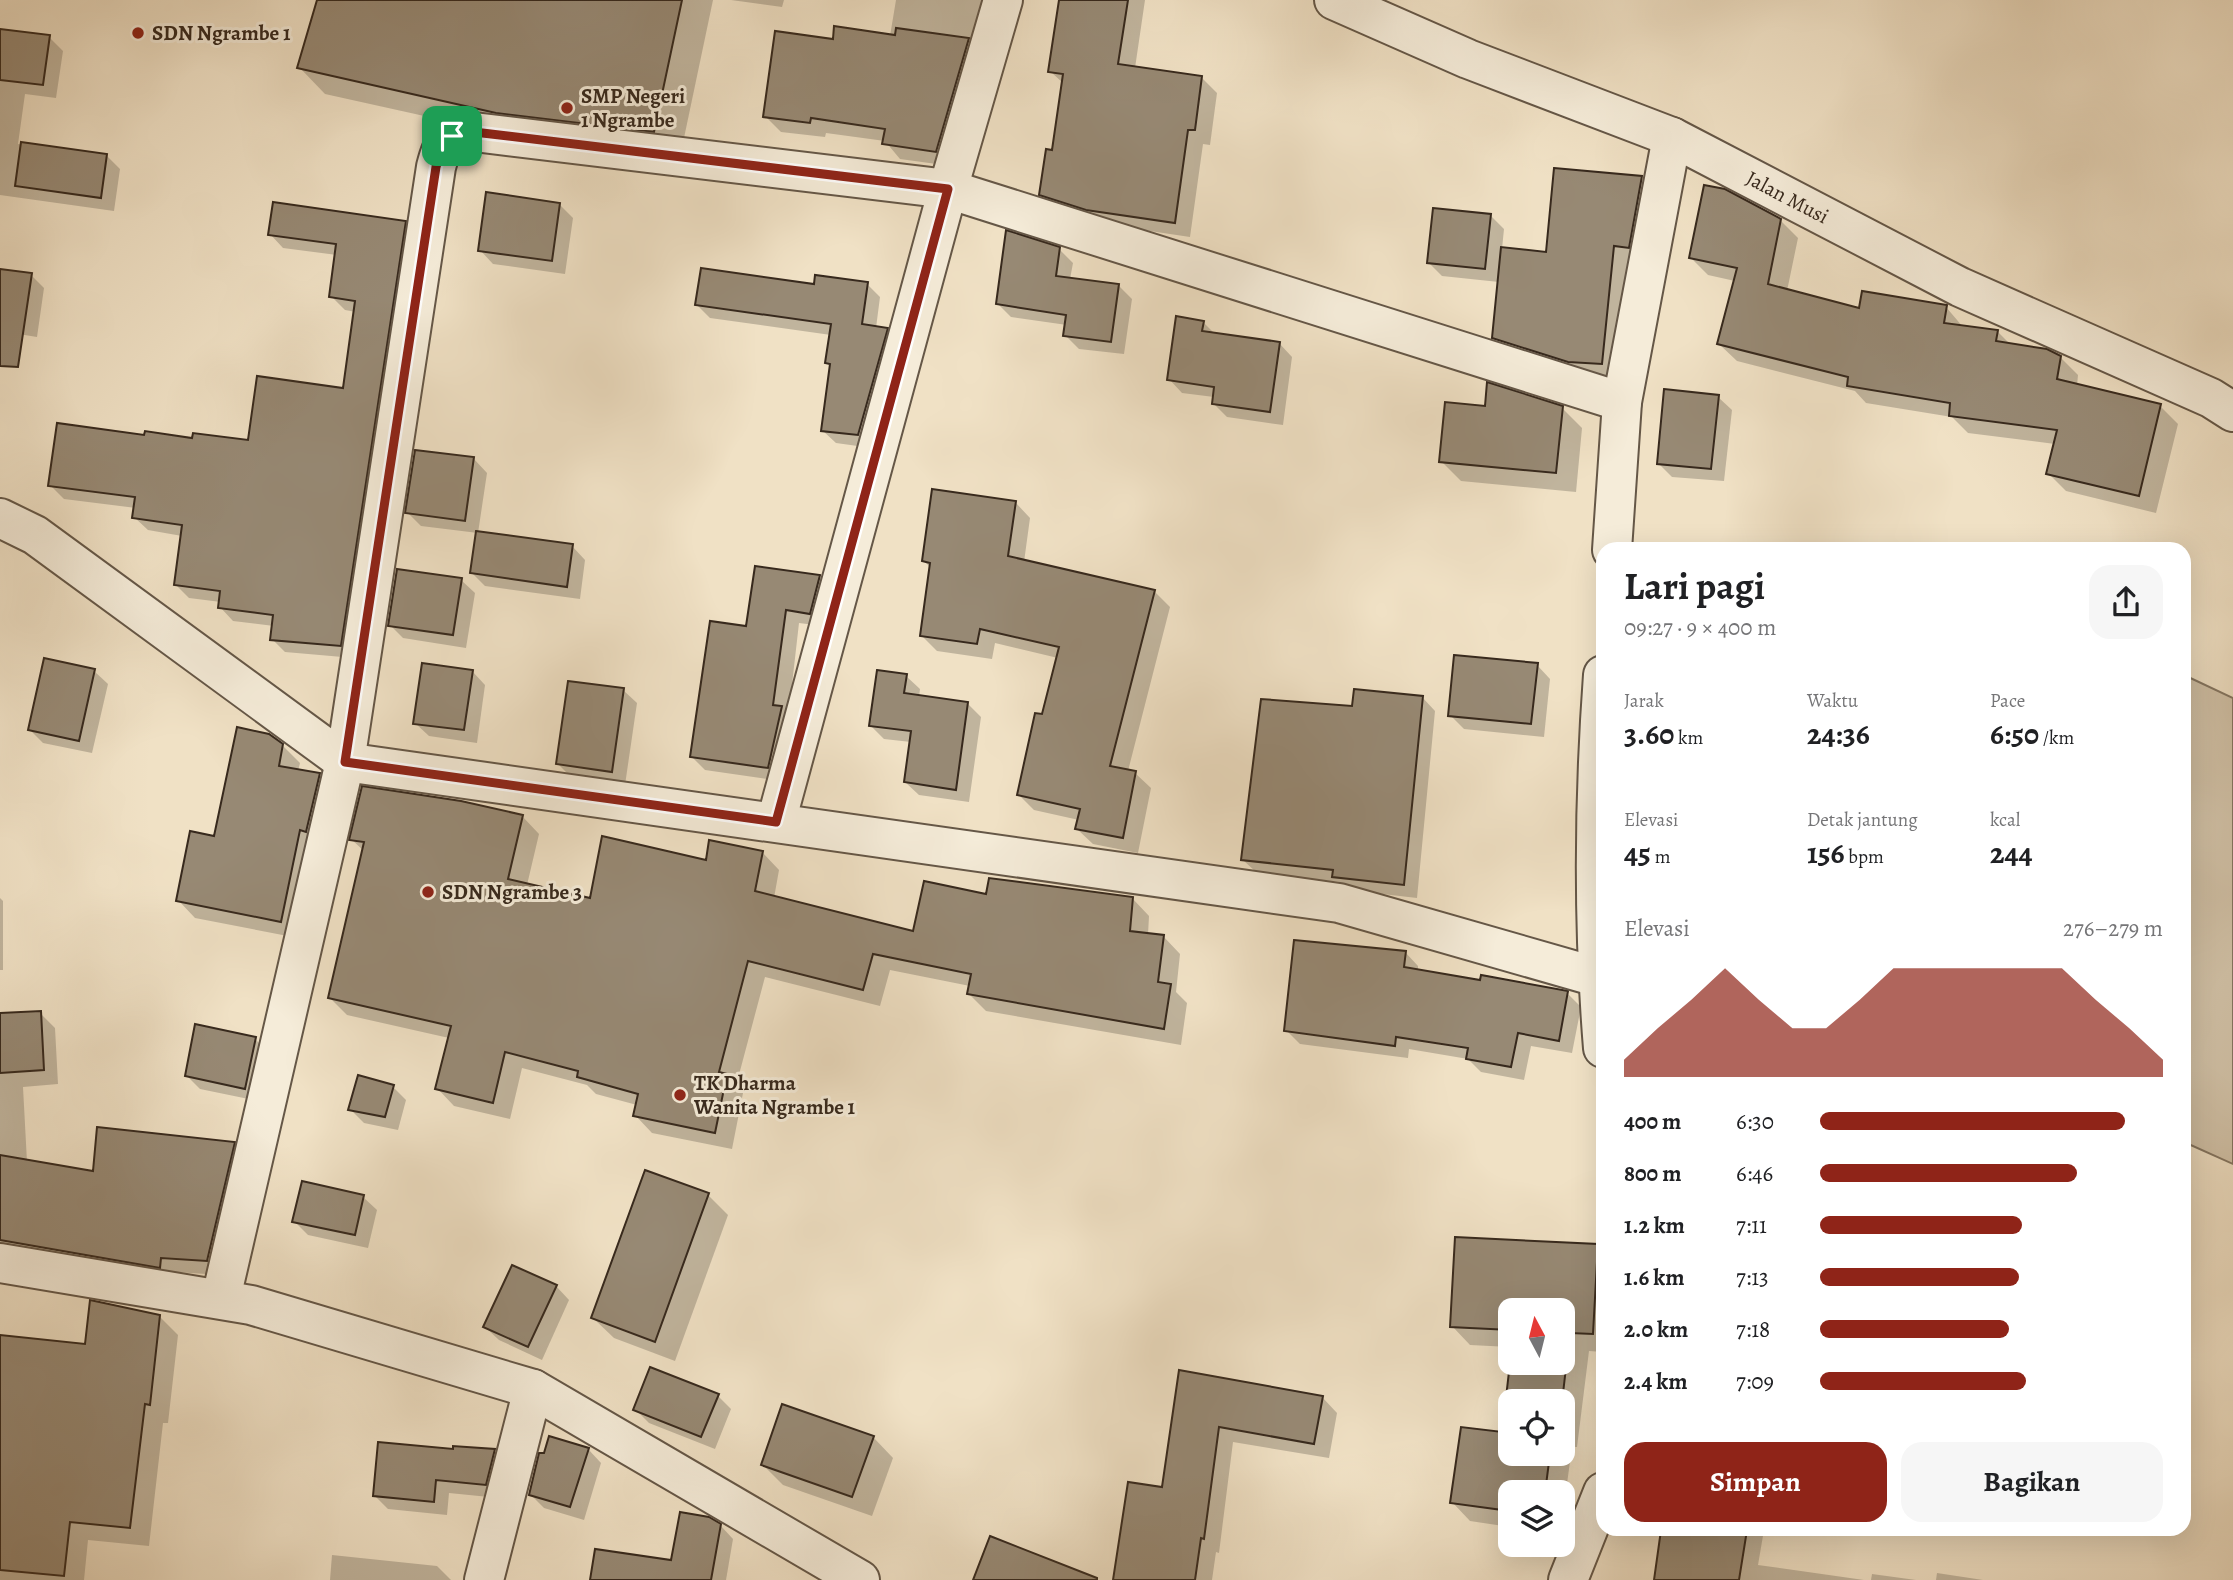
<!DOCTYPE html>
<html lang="id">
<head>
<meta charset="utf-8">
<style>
	:root { --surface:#fff; --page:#f6f6f6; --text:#202124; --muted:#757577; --accent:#8f2418 }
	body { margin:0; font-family:Alegreya,serif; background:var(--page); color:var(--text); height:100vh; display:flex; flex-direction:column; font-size:26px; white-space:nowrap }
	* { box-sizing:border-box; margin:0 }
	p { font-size:23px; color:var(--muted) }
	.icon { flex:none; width:38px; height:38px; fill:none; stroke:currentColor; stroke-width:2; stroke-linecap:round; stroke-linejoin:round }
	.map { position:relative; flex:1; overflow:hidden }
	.side { position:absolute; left:1596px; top:542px; width:595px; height:994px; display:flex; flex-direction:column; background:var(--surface); border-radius:21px; box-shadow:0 7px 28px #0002 }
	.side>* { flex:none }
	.needle { width:46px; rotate:353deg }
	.controls { position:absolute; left:1498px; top:1298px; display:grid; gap:14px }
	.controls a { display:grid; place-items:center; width:77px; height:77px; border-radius:14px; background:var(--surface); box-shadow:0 7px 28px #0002; font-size:35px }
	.pin { position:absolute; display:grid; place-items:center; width:60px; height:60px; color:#fff; margin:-30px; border-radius:14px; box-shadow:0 4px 10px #0006 }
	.round { display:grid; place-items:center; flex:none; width:74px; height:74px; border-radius:21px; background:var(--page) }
	.head { display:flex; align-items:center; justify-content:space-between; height:119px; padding:0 28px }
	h1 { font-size:38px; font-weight:700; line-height:52px }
	.figures { display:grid; grid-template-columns:repeat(3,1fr); gap:10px; height:119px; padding:7px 28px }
	.figures div { display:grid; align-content:center }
	.figures b { font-size:30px; font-weight:700 }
	.figures small { font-size:19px; font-weight:400 }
	.figures p { font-size:19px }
	.chart { height:196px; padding:14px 28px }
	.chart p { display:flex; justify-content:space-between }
	.chart svg { width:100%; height:126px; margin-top:7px; fill:var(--accent); opacity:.7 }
	.cta { display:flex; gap:14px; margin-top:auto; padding:14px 28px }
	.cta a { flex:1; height:80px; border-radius:21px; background:var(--accent); color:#fff; font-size:28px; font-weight:700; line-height:80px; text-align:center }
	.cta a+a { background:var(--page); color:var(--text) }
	ul { padding:0 28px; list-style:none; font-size:23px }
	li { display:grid; grid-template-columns:112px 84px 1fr; align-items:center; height:52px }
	li i { height:18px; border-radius:9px; background:var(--accent) }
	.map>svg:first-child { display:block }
	.green { fill:#d1c2a8; stroke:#847662; stroke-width:2 }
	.shadow { fill:#0003; fill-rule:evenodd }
	.building { fill:#978974; stroke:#37291d; stroke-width:2 }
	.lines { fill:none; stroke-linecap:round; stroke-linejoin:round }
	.minor-casing { stroke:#655747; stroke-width:42 }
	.minor { stroke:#f5ecd9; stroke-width:38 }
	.route-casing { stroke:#fff; stroke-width:14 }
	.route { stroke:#8f2418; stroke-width:9 }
	.poi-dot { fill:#8f2418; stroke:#f5ecd9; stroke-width:2.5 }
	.labels { text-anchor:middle; stroke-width:6; stroke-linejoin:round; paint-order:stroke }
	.poi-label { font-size:21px; font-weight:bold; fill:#37291d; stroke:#f5ecd9; text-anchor:start }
	.street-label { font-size:21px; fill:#37291d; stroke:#f5ecd9 }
</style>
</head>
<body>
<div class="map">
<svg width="2233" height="1580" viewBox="0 0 2233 1580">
	<rect width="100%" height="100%" fill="#f0e1c5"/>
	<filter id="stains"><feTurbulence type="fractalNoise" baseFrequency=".00286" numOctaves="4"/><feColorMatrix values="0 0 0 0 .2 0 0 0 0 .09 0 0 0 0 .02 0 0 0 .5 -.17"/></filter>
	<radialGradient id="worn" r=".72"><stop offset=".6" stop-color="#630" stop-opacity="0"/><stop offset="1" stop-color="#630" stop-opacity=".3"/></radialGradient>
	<path class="green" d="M 2184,675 L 2233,698 L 2233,1164 L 2184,1142 Z"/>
	<g class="shadow">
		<path d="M 319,0 L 713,0 L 680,157 L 524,138 L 325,94 L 299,67 Z"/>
		<path d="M 731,0 L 784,0 L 782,7 Z"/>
		<path d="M 896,0 L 997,0 L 951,166 L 900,159 L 885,141 L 826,133 L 825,137 L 781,132 L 765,116 L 834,41 L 890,36 Z"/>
		<path d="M 1060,0 L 1145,0 L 1135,68 L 1202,78 L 1217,93 L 1210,145 L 1203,144 L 1190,237 L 1103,224 L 1057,210 L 1041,194 L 1054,152 L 1064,84 L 1050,71 Z"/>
		<path d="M 0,30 L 49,37 L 63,51 L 56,98 L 25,94 L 18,144 L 106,155 L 120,169 L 114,211 L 0,195 Z"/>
		<path d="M 1642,178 L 1662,198 L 1622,383 L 1514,358 L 1493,337 L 1499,282 L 1442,276 L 1429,263 L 1490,215 L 1504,229 L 1502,249 L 1547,253 Z"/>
		<path d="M 559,204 L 573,218 L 565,274 L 493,264 L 480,250 Z"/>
		<path d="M 1780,220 L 1798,238 L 1787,291 L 1860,311 L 1946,307 L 1963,327 L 1997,331 L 2011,345 L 2060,357 L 2078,375 L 2077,386 L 2160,406 L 2178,424 L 2156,513 L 2066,491 L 2048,473 L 2055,444 L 1968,433 L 1952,417 L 1866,403 L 1855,391 L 1737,361 L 1719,344 L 1735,281 L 1708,275 L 1690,257 Z"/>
		<path d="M 405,222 L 418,236 L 354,658 L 285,652 L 272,639 L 274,626 L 233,621 L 220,607 L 221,602 L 189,598 L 175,584 L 182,536 L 148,530 L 134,517 L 136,508 L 64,499 L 50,485 L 146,437 L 250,442 L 344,390 L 356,312 L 345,310 L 331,296 L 337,255 L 283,248 L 270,234 Z"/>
		<path d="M 1059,249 L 1073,263 L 1070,279 L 1118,285 L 1132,299 L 1124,354 L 1079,349 L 1065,335 L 1067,325 L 1011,317 L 998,304 Z"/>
		<path d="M 0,271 L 31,275 L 44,288 L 37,337 L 0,331 Z"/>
		<path d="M 867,284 L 880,297 L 876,328 L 887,329 L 900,343 L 872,448 L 836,443 L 822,430 L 831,367 L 827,363 L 831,335 L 710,318 L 697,305 L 815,286 Z"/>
		<path d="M 1203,322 L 1215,334 L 1279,343 L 1292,357 L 1283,425 L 1227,417 L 1213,403 L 1214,397 L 1182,393 L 1169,379 Z"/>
		<path d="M 1718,397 L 1732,410 L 1724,481 L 1672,477 L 1658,463 Z"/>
		<path d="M 1486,408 L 1562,408 L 1582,428 L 1576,492 L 1461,481 L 1441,461 Z"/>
		<path d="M 474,459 L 487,473 L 478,533 L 572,546 L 585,560 L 580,599 L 485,586 L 472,573 L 478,533 L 421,526 L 407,512 Z"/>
		<path d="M 1015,502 L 1030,518 L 1024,562 L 1155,592 L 1170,607 L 1128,771 L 1135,773 L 1151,788 L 1138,853 L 1093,844 L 1077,829 L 1079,820 L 1034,810 L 1019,795 L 1058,658 L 995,643 L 992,659 L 937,651 L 922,636 L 931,568 L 924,561 Z"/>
		<path d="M 756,568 L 820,577 L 833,590 L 823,626 L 799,623 L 781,781 L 705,770 L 692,757 L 747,628 Z"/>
		<path d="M 461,580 L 475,593 L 466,648 L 403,638 L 390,625 Z"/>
		<path d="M 1537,665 L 1550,679 L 1544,737 L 1464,729 L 1450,715 Z"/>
		<path d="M 94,671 L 108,684 L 92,753 L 43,743 L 30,730 Z"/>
		<path d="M 472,671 L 485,685 L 477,743 L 429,736 L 415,723 Z"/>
		<path d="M 906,676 L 920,689 L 919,697 L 968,704 L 981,717 L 969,802 L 919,795 L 905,782 L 911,742 L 884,739 L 871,726 Z"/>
		<path d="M 623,690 L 637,703 L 625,785 L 571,777 L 557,763 Z"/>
		<path d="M 1422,697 L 1435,711 L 1417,898 L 1348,890 L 1340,882 L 1257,873 L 1243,860 L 1353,708 Z"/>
		<path d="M 282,745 L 300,763 L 298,771 L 319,775 L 336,792 L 298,938 L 195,918 L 178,900 L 216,838 Z"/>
		<path d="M 522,816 L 539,834 L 527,885 L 591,900 L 707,862 L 762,852 L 779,870 L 774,898 L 915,933 L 988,896 L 1132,898 L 1149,916 L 1148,935 L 1163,936 L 1180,954 L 1176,992 L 1187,1003 L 1181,1045 L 986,1011 L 969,994 L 970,986 L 890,970 L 880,1006 L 765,977 L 736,1086 L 743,1093 L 732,1149 L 652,1133 L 635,1115 L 637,1105 L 596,1094 L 587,1085 L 522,1068 L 510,1119 L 454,1106 L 437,1088 L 449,1038 L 347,1015 L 330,998 L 364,851 L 351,839 Z"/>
		<path d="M 0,898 L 3,901 L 3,970 L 0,970 Z"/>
		<path d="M 1405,952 L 1418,966 L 1418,971 L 1567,993 L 1581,1007 L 1572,1053 L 1531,1046 L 1524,1080 L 1481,1072 L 1468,1059 L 1409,1049 L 1408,1058 L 1300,1044 L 1286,1030 Z"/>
		<path d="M 40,1013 L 55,1028 L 58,1084 L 23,1087 L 27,1162 L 95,1173 L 234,1144 L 248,1158 L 221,1275 L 176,1272 L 174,1281 L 0,1254 L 0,1015 Z"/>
		<path d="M 255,1039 L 268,1052 L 259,1101 L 200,1089 L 187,1076 Z"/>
		<path d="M 393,1087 L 406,1100 L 398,1130 L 364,1123 L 350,1109 Z"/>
		<path d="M 708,1195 L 728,1215 L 675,1361 L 614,1338 L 593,1318 Z"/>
		<path d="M 363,1197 L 377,1210 L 368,1248 L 308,1235 L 294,1221 Z"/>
		<path d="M 1457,1239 L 1603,1246 L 1603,1352 L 1589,1351 L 1577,1447 L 1572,1447 L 1563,1513 L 1563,1493 L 1510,1493 L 1510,1527 L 1470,1521 L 1452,1502 L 1504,1434 L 1512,1363 L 1563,1363 L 1563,1311 L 1510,1311 L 1510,1347 L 1470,1345 L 1452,1326 ZM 1510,1402 L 1563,1402 L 1563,1454 L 1510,1454 Z"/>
		<path d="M 556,1286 L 569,1300 L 542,1360 L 499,1340 L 485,1327 Z"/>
		<path d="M 159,1316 L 178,1335 L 168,1423 L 163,1423 L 149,1546 L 88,1540 L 84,1580 L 0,1580 L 0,1337 L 87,1346 Z"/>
		<path d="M 1181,1372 L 1322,1397 L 1337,1413 L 1329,1458 L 1233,1442 L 1219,1553 L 1216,1552 L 1212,1580 L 1115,1580 L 1163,1489 Z"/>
		<path d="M 718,1396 L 731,1409 L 715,1449 L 649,1423 L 635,1409 Z"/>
		<path d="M 873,1437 L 893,1458 L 872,1516 L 783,1485 L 763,1465 Z"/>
		<path d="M 588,1449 L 601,1463 L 584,1520 L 544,1508 L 530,1494 Z"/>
		<path d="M 454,1451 L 494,1451 L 508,1464 L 499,1498 L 449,1493 L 447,1515 L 388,1509 L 374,1495 Z"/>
		<path d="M 720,1525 L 733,1539 L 726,1580 L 671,1580 Z"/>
		<path d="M 1663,1530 L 1764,1530 L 1758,1565 L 1864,1580 L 1656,1580 Z"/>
		<path d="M 332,1555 L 437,1566 L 451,1580 L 330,1580 Z"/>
		<path d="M 1937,1573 L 1983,1580 L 1936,1580 Z"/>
		<path d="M 1872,1574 L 1916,1580 L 1871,1580 Z"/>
	</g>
	<g class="building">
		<path d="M 317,0 L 682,0 L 654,132 L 496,113 L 297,68 Z"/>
		<path d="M 1059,0 L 1128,0 L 1118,64 L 1202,76 L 1195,130 L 1188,130 L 1175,223 L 1086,210 L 1039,195 L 1046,149 L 1052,150 L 1063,74 L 1048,72 Z"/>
		<path d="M 834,26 L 895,35 L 896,28 L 969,38 L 936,152 L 882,144 L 885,129 L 811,118 L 810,123 L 763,117 L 775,31 L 833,39 Z"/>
		<path d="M 0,29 L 50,35 L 43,85 L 0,80 Z"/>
		<path d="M 21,142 L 107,154 L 101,198 L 15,186 Z"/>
		<path d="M 1554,168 L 1642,176 L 1629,248 L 1614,246 L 1602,364 L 1568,362 L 1492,338 L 1501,247 L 1546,252 Z"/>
		<path d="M 1704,185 L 1725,189 L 1781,219 L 1768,284 L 1859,308 L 1862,291 L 1947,305 L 1944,323 L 1998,330 L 1996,341 L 2047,349 L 2061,356 L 2057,379 L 2161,404 L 2139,496 L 2046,474 L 2057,430 L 1949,416 L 1950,403 L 1847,386 L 1848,377 L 1717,344 L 1737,268 L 1689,258 Z"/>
		<path d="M 486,192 L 560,203 L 552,261 L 478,251 Z"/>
		<path d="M 273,202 L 406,221 L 341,646 L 270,640 L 273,615 L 218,608 L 220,591 L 174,585 L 182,525 L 132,518 L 135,497 L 48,486 L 57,423 L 144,435 L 145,431 L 192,438 L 193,433 L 248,440 L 257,376 L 343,388 L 355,301 L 329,297 L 336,244 L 268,235 Z"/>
		<path d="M 1433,208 L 1491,214 L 1485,269 L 1427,263 Z"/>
		<path d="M 1006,230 L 1060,247 L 1056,276 L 1119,284 L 1111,342 L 1063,336 L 1066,315 L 996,304 Z"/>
		<path d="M 701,268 L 814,284 L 815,275 L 868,282 L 862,324 L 888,328 L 858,435 L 821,431 L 830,364 L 825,363 L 831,324 L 695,305 Z"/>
		<path d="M 0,269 L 32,273 L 18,367 L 0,366 Z"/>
		<path d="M 1176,316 L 1204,321 L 1202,331 L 1280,342 L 1270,412 L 1212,404 L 1214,387 L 1167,380 Z"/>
		<path d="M 1487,382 L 1563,406 L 1556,473 L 1439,462 L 1445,402 L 1485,406 Z"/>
		<path d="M 1664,389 L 1719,395 L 1711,469 L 1657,464 Z"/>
		<path d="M 415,450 L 474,457 L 465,521 L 405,513 Z"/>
		<path d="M 932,489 L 1016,501 L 1008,556 L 1155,590 L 1110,766 L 1136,771 L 1123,838 L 1075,829 L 1080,809 L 1017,795 L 1035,713 L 1042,714 L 1059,647 L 980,629 L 977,644 L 920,636 L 930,563 L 922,561 Z"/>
		<path d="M 476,531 L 573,544 L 567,587 L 470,573 Z"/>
		<path d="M 755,566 L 820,575 L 810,614 L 786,610 L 773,705 L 782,706 L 768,768 L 690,757 L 710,621 L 746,626 Z"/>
		<path d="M 397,569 L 462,578 L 453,635 L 388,626 Z"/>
		<path d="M 1454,655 L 1538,663 L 1531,724 L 1448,716 Z"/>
		<path d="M 44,658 L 95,669 L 79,741 L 28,730 Z"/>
		<path d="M 422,663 L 473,670 L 464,730 L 413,724 Z"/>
		<path d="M 877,670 L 907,674 L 904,693 L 968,702 L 956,790 L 904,782 L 911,731 L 869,726 Z"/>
		<path d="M 568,681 L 624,688 L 612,772 L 556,764 Z"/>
		<path d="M 1354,689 L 1423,696 L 1404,885 L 1332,877 L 1333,870 L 1241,860 L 1261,699 L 1352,706 Z"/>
		<path d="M 237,727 L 269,734 L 283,744 L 279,766 L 320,773 L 306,832 L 300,830 L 281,922 L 176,901 L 190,831 L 214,836 Z"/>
		<path d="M 362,786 L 461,801 L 523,815 L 508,879 L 590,898 L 602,836 L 706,860 L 709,840 L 763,851 L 755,891 L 913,931 L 924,881 L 986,894 L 989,878 L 1133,897 L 1130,931 L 1164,935 L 1158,982 L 1171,984 L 1164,1029 L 967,994 L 971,974 L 873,954 L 863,990 L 748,961 L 719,1072 L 727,1074 L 715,1133 L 633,1116 L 638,1094 L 577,1077 L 578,1071 L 505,1052 L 493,1103 L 435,1089 L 451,1026 L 328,998 L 364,842 L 349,840 Z"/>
		<path d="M 1294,940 L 1406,951 L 1404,967 L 1480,980 L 1481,975 L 1568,991 L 1559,1041 L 1518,1033 L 1511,1067 L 1466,1059 L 1468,1048 L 1396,1037 L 1395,1046 L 1284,1031 Z"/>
		<path d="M 41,1011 L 44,1070 L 0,1073 L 0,1013 Z"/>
		<path d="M 195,1024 L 256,1037 L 245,1089 L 185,1076 Z"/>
		<path d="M 358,1075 L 394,1085 L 385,1117 L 348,1110 Z"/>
		<path d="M 97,1127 L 235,1142 L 207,1261 L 161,1258 L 160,1268 L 0,1240 L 0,1155 L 93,1171 Z"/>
		<path d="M 645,1170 L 709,1193 L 655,1342 L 591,1318 Z"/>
		<path d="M 302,1181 L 364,1195 L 355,1235 L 292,1222 Z"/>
		<path d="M 1455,1237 L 1598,1244 L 1593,1334 L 1570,1333 L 1562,1402 L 1510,1402 L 1510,1454 L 1550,1454 L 1545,1493 L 1510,1493 L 1510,1511 L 1450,1503 L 1461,1427 L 1502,1432 L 1510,1363 L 1563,1363 L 1563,1311 L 1510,1311 L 1510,1330 L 1450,1327 Z"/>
		<path d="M 512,1265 L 557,1285 L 528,1347 L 483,1327 Z"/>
		<path d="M 90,1300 L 160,1315 L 150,1405 L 145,1404 L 130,1528 L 70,1522 L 64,1576 L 0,1570 L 0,1335 L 85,1344 Z"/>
		<path d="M 650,1367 L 719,1394 L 701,1437 L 633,1410 Z"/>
		<path d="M 1179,1370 L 1323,1396 L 1314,1444 L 1219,1427 L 1204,1539 L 1201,1538 L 1195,1580 L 1113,1580 L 1128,1482 L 1162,1487 Z"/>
		<path d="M 782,1404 L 874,1436 L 852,1497 L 761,1465 Z"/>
		<path d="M 549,1436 L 589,1448 L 570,1507 L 529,1495 L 539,1453 L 544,1453 Z"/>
		<path d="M 378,1442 L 453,1449 L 453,1446 L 495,1449 L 486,1485 L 436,1480 L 434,1502 L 373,1496 Z"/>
		<path d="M 680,1512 L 709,1517 L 721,1524 L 711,1580 L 590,1580 L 595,1549 L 671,1560 Z"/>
		<path d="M 1661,1530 L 1747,1530 L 1739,1580 L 1654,1580 Z"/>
		<path d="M 990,1536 L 1097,1578 L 1097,1580 L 973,1580 Z"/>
	</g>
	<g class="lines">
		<g class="minor-casing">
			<g id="minor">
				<path id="s1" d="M 1334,0 L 1468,59 L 1672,137 L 1960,287 L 2211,398 L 2233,412"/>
				<path d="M 0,518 L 35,535 L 345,762 L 1339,903 L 1597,977"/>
				<path d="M 1612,550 L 1622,402 L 1672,137"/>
				<path d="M 1603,675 C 1594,798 1593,925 1603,1048"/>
				<path d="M 776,822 L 948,189 L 1003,0"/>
				<path d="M 0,1263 L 251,1305 L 533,1389 L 860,1580"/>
				<path d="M 221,1298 L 345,762 L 436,167 C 443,140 448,136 474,132 L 948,189 L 1622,402"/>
				<path d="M 484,1580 L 533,1389"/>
				<path d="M 1568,1580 L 1603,1492"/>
			</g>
		</g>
		<use href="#minor" class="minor"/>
	</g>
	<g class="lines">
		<g class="route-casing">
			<path id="route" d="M 474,132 L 948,189 L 776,822 L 345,762 L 436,167 C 443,140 448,136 474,132 Z"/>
		</g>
		<use href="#route" class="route"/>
	</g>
	<g class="poi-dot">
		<circle cx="138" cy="33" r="7"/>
		<circle cx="567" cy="108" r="7"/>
		<circle cx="428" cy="892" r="7"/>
		<circle cx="680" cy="1095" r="7"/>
	</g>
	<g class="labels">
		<g class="poi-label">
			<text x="152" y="40">SDN Ngrambe 1</text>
			<text x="581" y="103">SMP Negeri<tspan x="581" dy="24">1 Ngrambe</tspan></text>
			<text x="442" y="899">SDN Ngrambe 3</text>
			<text x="694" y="1090">TK Dharma<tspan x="694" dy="24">Wanita Ngrambe 1</tspan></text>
		</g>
		<g class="street-label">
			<text dy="7" stroke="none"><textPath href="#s1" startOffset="495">Jalan Musi</textPath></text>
		</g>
	</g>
	<rect width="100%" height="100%" filter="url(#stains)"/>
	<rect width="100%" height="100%" fill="url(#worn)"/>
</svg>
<div class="controls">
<a><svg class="needle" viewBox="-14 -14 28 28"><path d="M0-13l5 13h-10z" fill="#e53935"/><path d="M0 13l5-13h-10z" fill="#757577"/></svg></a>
<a><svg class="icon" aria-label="locate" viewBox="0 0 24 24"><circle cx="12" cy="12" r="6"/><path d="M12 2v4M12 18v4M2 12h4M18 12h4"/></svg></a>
<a><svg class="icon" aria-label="layers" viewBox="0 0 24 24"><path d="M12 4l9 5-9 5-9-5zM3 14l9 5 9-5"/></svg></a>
</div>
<div class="pin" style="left:452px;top:136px;background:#1e9e55"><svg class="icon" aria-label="arrive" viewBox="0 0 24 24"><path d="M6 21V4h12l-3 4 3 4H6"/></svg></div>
<section class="side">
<div class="head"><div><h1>Lari pagi</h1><p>09:27 · 9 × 400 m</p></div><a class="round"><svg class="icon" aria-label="share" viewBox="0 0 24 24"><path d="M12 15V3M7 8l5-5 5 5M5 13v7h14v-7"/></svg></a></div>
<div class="figures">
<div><p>Jarak</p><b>3.60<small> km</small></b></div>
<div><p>Waktu</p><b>24:36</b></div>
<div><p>Pace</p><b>6:50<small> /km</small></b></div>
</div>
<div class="figures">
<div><p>Elevasi</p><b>45<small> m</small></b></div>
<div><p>Detak jantung</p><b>156<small> bpm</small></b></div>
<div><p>kcal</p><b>244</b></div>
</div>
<div class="chart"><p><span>Elevasi</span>276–279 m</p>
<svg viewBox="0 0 160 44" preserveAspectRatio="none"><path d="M0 44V38L10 27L20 17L30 6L40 17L50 27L60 27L70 17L80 6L90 6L100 6L110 6L120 6L130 6L140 17L150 27L160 38V44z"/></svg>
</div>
<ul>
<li><b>400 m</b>6:30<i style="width:89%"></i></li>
<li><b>800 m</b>6:46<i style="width:75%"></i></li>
<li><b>1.2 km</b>7:11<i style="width:59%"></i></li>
<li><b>1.6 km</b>7:13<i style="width:58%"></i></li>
<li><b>2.0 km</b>7:18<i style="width:55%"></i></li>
<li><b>2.4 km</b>7:09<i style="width:60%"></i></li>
</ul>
<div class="cta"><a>Simpan</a><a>Bagikan</a></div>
</section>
</div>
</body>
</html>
